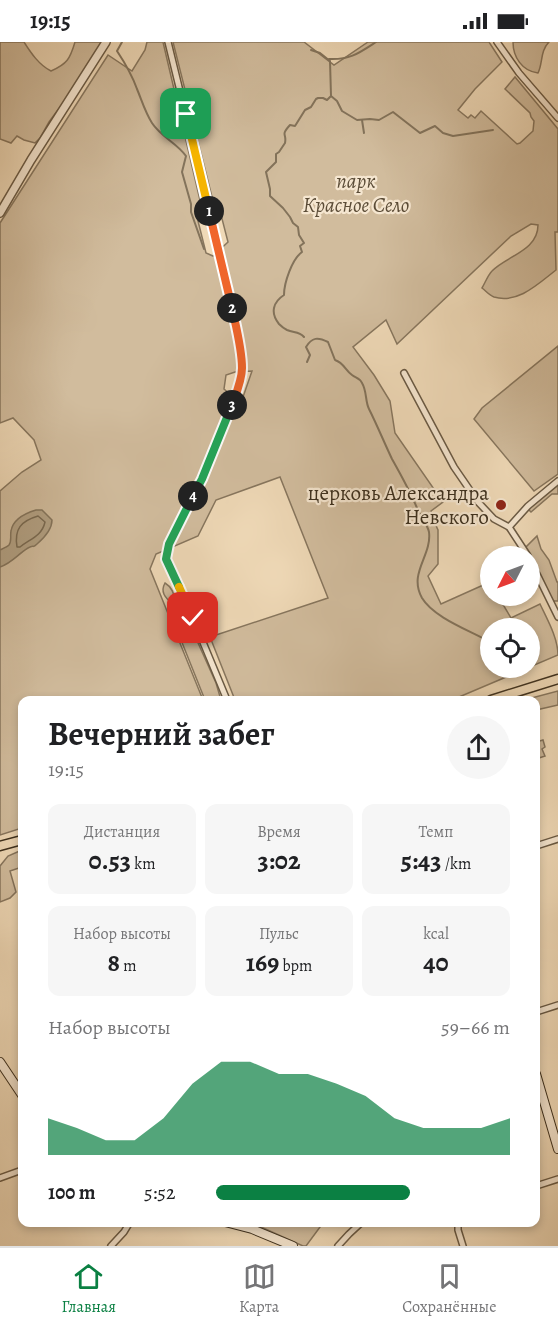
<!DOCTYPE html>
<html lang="ru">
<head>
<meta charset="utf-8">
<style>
	:root { --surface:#fff; --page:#f6f6f6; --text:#202124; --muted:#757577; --line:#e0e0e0; --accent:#0b8043 }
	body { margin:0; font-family:Alegreya,serif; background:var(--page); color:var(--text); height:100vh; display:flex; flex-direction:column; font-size:22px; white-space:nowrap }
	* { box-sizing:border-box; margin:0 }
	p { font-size:20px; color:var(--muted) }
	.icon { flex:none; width:33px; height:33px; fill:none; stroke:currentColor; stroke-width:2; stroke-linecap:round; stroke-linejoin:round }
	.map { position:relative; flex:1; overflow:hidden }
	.sheet { position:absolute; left:18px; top:654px; width:522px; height:531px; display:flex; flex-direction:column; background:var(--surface); border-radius:12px; box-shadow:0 3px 9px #0003 }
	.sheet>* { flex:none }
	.needle { width:39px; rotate:228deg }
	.fabs { position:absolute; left:480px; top:504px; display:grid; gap:12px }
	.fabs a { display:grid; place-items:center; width:60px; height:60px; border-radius:50%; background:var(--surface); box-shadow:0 3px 9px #0003; font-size:30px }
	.pin { position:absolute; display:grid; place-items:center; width:51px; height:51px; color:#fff; margin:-26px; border-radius:12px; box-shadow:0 3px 9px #0006 }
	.km { position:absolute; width:30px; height:30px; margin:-15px; border-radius:50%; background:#222; color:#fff; font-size:16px; line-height:30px; text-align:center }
	.round { display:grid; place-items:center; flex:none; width:63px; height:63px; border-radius:32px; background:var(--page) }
	.head { display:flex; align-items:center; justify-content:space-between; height:102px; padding:0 30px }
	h1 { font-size:33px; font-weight:700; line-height:45px }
	.stats { display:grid; grid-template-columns:repeat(3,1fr); gap:9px; height:102px; padding:6px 30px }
	.stats div { display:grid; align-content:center; border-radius:12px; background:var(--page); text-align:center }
	.stats b { font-size:26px; font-weight:700 }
	.stats small { font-size:16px; font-weight:400 }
	.stats p { font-size:16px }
	.chart { height:168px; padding:12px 30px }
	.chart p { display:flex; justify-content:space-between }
	.chart svg { width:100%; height:108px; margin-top:6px; fill:var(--accent); opacity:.7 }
	ul { padding:0 30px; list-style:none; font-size:20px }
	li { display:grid; grid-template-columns:96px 72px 1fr; align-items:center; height:45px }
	li i { height:15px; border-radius:8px; background:var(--accent) }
	.status { display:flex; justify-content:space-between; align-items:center; height:42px; padding:0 30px; background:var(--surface); direction:ltr }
	.status svg { height:16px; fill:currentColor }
	.dock { display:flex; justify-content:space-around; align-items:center; height:84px; border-top:2px solid var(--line); background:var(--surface); font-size:16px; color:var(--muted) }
	.dock a { display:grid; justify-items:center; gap:3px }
	.dock .active { color:var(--accent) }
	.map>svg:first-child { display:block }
	.green { fill:#d1bc9d; stroke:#87765e; stroke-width:1.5; fill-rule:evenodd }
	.water { fill:#b2a083; stroke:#83735b; stroke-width:1.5 }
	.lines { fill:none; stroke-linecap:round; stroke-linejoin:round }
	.shore { stroke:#786850; stroke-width:1.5 }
	.stream { stroke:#83735b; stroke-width:2 }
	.minor-casing { stroke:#6a5a44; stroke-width:8 }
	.tertiary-casing { stroke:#6a5a44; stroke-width:10 }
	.secondary-casing { stroke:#3d301e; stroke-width:10 }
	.primary-casing { stroke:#3d301e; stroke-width:11 }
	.minor { stroke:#f5e6d0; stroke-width:5 }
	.tertiary { stroke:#f5e6d0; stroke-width:7 }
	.secondary { stroke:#f5e6d0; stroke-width:8 }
	.primary { stroke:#efd9b7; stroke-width:8 }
	.split-1-casing { stroke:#fff; stroke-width:12 }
	.split-2-casing { stroke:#fff; stroke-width:12 }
	.split-3-casing { stroke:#fff; stroke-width:12 }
	.split-4-casing { stroke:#fff; stroke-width:12 }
	.split-5-casing { stroke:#fff; stroke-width:12 }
	.split-6-casing { stroke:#fff; stroke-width:12 }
	.split-1 { stroke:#f5b400; stroke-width:8 }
	.split-2 { stroke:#f0652b; stroke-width:8 }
	.split-3 { stroke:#f0652b; stroke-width:8 }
	.split-4 { stroke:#22a559; stroke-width:8 }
	.split-5 { stroke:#22a559; stroke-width:8 }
	.split-6 { stroke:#f5b400; stroke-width:8 }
	.poi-dot { fill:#8f2418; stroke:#f5e6d0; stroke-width:2 }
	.labels { text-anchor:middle; stroke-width:4.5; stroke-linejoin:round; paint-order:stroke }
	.park-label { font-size:21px; font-style:italic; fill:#5b4c37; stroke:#f5e6d0 }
	.poi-label { font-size:21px; fill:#3d301e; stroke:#f5e6d0; text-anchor:end }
</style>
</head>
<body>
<div class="status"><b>19:15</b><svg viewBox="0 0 49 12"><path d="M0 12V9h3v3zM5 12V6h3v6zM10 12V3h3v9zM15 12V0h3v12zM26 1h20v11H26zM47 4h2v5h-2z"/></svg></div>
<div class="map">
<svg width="558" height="1204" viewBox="0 0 558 1204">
	<rect width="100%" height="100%" fill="#efd9b7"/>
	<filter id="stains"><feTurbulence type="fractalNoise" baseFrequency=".00333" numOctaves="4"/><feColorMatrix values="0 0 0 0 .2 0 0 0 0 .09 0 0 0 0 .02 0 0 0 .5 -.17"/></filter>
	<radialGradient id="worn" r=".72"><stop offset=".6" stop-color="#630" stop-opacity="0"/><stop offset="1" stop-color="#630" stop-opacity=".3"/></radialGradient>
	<g class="green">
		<path d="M 0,0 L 24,0 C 31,11 39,23 51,29 C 67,22 70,17 75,0 L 102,0 L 69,53 L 49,80 L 40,96 L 35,101 L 24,98 L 17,94 L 11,101 L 0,97 Z"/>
		<path d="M 147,0 L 163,0 L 203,171 L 197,175 L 206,211 L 213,214 L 228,200 L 219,165 L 214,163 L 173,0 L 304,0 L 334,23 L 368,0 L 489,0 L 502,20 L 475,47 L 458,68 L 468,76 L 471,73 L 475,76 L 481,69 L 517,102 L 520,101 L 533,89 L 534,79 L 531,75 L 530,71 L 505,47 L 515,35 L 558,87 L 558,190 L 555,190 L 556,228 C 538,242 518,262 494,255 C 489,253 486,249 482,246 C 485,241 488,233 492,229 C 506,214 538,209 538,183 L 531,182 L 511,194 L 397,302 L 386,278 L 353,305 L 374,333 L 390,359 L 395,391 L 443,460 L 431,469 L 433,477 L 438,488 L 438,522 L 428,534 L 441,562 L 490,540 L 490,554 L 498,554 L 511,576 L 540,562 C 547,577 558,596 558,613 L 452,658 L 235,658 L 210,595 L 328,556 L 280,435 L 216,458 L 198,494 L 156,512 L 150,527 L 203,658 L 22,658 L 22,786 L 0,793 L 0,449 L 22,430 L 41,418 L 34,398 L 13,376 L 0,381 L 0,181 L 108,13 L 132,29 L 145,8 ZM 252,329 L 242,358 L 232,354 L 224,347 L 226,333 L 235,330 ZM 490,586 L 530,586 L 530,626 L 490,626 Z"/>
		<path d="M 513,0 L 549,0 C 540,9 543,21 538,31 C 522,29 513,15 513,0 Z"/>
		<path d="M 558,304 L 558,432 L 534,449 L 474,377 L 482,366 Z"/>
		<path d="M 558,441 L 558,452 L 552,452 L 531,470 L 528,467 Z"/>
		<path d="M 537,494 L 541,507 L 549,518 L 557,540 L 558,540 L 558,559 L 553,559 L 525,506 Z"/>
		<path d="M 165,541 C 172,545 175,553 176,562 L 172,562 C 165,555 160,550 165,541 Z"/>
		<path d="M 184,581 L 190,583 L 216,641 L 221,658 L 205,658 L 177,588 L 179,583 Z"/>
		<path d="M 558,649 L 558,663 L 536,668 L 536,658 L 524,658 Z"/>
		<path d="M 543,698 L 545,705 L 542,707 L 545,714 L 536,717 L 536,700 Z"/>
		<path d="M 22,808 L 22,825 L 10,829 L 16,850 L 10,856 L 0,860 L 0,824 L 8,814 Z"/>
		<path d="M 252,1181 L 323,1180 L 323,1181 L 306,1204 L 303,1204 Z"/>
	</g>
	<path class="water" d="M 36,468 L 42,468 L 52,478 C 52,487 44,496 37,502 C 32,507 35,502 28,506 C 18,512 12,521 0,525 L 0,508 C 2,507 7,505 9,503 C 12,499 10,494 11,489 C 13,477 26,471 36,468 Z"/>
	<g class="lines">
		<path class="shore" d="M 38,474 L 45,480 C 42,494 30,497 20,505 L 17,505 C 14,487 21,479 38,474 Z"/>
		<g class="stream">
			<path d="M 122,0 L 117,9 C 125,21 132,33 137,47 C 142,59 145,70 152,81 C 161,95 177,101 186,114 L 182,130 L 191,162 L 191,170 L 204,207"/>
			<path d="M 329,17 C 350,18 359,11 376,0"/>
			<path d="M 331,54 L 337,59 L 342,69 L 357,78 L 370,77 L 379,78 L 393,70 L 420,91 L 435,84 L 443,91 L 453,94 L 493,88"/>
			<path d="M 362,78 L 364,91"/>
			<path d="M 304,295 C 299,289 294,291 287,288 C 285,287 280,283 279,282 C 270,271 273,260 284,253 C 284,241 292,217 302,210 L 300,204 L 304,201 L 299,193 L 298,185 L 293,181 L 290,175 L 283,166 L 270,154 L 270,147 L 266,130 L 276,120 L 276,112 L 279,110 L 285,101 C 287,91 280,94 290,83 L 295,84 L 305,68 L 311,65 L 316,57 L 318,56 L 323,56 L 327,58 L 331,54 L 330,19 L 320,11 L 311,8"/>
			<path d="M 307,320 L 310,313 L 306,305 C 312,295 318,295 328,300 L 335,318 C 344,321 345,328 352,333 C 356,336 360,336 362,341 C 367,349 365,359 369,367 C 377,383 384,400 392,417 C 401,433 410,449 417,466 C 420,474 427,481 429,490 C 432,514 408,531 422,556 C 434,576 471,589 490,600"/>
			<path d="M 530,614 L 532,614"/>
		</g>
		<g class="minor-casing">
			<g id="minor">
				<path d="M 168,0 L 232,262 L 239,302 L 242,327 L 236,351 L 202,437 L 169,502 L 166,517 L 200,593 L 227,658"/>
				<path d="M 497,0 L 519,31 L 558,76"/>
				<path d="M 404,331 L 454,425 L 478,460 L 494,477 L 509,485 L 528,514"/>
				<path d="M 509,485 L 528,464 L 558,439"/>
				<path d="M 530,518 L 558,575"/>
				<path d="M 536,804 L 558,797"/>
				<path d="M 536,970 L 558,963"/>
				<path d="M 0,1136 L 22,1128"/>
				<path d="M 536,1144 L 558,1137"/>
				<path d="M 460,1180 L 458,1183 L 458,1188 L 463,1204"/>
				<path d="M 111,1204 L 124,1190 L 130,1180"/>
				<path d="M 338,1204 L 349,1192 L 362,1180"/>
			</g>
		</g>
		<g class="tertiary-casing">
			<path id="tertiary" d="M 0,171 L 31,118 L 106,0"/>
		</g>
		<g class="secondary-casing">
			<g id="secondary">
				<path d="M 0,1020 L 22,1053"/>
				<path d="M 536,1032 L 558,1107"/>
				<path d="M 225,1180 L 252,1187 L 293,1204"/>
			</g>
		</g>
		<g class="primary-casing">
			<g id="primary">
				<path d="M 491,658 L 558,637"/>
				<path d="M 0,804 L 22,798"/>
			</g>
		</g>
		<use href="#minor" class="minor"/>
		<use href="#tertiary" class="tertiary"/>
		<use href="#secondary" class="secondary"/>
		<use href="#primary" class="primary"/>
	</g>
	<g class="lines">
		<g class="split-1-casing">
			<path id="split-1" d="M 186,72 L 209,169"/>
		</g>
		<g class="split-2-casing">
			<path id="split-2" d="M 209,169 L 232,266"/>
		</g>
		<g class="split-3-casing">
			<path id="split-3" d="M 232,363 C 236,352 242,338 242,326 C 242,307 236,285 232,266"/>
		</g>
		<g class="split-4-casing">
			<path id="split-4" d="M 193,454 L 202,437 L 232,363"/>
		</g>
		<g class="split-5-casing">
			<path id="split-5" d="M 179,545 L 166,517 L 169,502 L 193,454"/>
		</g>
		<g class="split-6-casing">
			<path id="split-6" d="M 179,545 L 193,576"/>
		</g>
		<use href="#split-1" class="split-1"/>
		<use href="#split-2" class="split-2"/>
		<use href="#split-3" class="split-3"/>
		<use href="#split-4" class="split-4"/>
		<use href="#split-5" class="split-5"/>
		<use href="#split-6" class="split-6"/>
	</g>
	<circle class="poi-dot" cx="501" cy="463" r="6"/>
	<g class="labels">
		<g class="park-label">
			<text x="356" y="146">парк<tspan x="356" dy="24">Красное Село</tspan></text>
		</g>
		<g class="poi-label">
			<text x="489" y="458">церковь Александра<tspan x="489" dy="24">Невского</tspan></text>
		</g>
	</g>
	<rect width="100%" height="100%" filter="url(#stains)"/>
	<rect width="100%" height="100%" fill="url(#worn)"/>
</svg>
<div class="fabs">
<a><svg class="needle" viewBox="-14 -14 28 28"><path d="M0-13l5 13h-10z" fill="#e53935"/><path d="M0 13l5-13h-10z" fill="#757577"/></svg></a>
<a><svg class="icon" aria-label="locate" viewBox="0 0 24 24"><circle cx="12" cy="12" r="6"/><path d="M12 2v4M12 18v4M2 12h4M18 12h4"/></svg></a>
</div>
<div class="pin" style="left:186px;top:72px;background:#1e9e55"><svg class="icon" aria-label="arrive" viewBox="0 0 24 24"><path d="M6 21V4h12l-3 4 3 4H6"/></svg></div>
<div class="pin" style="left:193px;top:576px;background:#d93025"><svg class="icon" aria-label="check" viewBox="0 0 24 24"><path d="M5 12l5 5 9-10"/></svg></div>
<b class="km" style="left:209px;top:169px">1</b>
<b class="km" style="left:232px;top:266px">2</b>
<b class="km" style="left:232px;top:363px">3</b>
<b class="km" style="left:193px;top:454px">4</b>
<section class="sheet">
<div class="head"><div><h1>Вечерний забег</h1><p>19:15</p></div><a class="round"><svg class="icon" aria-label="share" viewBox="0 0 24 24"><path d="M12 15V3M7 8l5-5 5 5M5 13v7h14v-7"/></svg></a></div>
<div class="stats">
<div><p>Дистанция</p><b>0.53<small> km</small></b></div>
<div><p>Время</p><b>3:02</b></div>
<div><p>Темп</p><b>5:43<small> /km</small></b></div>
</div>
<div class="stats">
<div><p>Набор высоты</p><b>8<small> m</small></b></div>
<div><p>Пульс</p><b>169<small> bpm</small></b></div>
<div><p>kcal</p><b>40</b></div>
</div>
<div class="chart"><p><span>Набор высоты</span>59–66 m</p>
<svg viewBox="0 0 160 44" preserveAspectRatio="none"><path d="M0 44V29L10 33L20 38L30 38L40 29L50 15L60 6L70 6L80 11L90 11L100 15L110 20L120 29L130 33L140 33L150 33L160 29V44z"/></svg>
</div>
<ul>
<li><b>100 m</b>5:52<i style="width:66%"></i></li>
</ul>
</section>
</div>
<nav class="dock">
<a class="active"><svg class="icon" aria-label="home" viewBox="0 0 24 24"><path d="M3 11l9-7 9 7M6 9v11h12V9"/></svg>Главная</a>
<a><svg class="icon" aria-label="map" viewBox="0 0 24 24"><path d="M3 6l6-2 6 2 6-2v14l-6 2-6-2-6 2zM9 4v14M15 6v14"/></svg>Карта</a>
<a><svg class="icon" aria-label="saved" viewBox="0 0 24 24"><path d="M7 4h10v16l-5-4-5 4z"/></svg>Сохранённые</a>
</nav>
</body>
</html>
